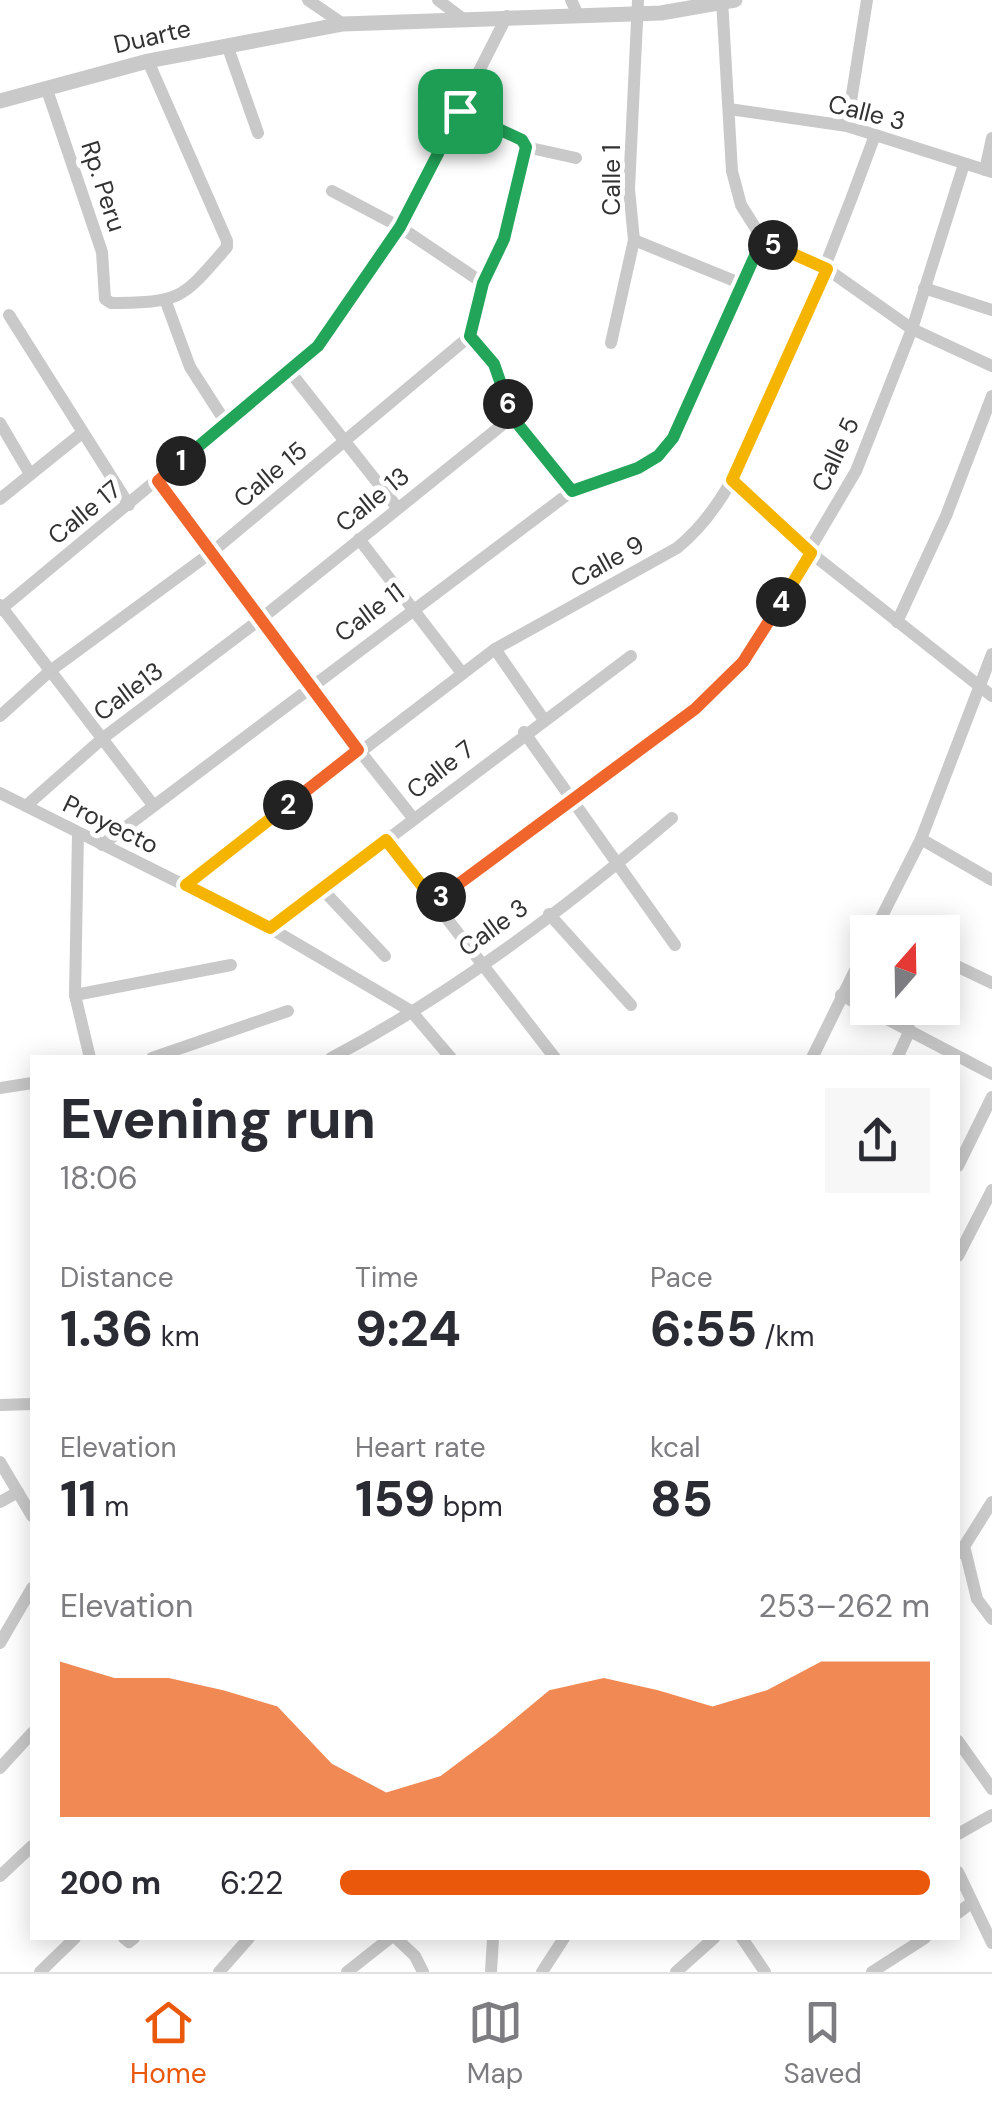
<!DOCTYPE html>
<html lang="en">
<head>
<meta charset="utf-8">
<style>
	:root { --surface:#fff; --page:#f7f7f7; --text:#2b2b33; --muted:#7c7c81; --line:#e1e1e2; --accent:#ea580c }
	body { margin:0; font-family:"DM Sans",sans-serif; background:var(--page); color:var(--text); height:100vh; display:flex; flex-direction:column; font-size:38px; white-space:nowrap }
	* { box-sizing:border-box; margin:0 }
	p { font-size:32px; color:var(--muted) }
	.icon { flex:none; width:55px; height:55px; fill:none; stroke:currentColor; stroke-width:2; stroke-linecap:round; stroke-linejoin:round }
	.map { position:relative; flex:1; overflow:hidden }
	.panel { position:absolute; left:30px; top:1055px; width:930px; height:885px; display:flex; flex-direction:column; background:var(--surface); border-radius:0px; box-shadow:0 5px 25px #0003 }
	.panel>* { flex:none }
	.needle { width:65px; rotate:20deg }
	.fabs { position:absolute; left:850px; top:915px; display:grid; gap:20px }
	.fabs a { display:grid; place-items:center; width:110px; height:110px; border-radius:0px; background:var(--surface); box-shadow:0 5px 25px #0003; font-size:50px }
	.pin { position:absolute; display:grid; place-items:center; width:85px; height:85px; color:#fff; margin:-42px; border-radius:20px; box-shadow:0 5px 15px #0006 }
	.km { position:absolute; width:50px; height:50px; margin:-25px; border-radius:50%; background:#222; color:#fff; font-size:28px; line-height:50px; text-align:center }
	.round { display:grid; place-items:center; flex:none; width:105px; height:105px; border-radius:0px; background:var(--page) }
	.overview { display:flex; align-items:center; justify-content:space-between; height:170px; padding:0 30px }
	h1 { font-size:55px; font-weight:800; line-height:75px }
	.stats { display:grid; grid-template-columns:repeat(3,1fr); gap:15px; height:170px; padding:10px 30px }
	.stats div { display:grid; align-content:center }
	.stats b { font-size:50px; font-weight:800 }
	.stats small { font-size:28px; font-weight:400 }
	.stats p { font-size:28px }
	.chart { height:280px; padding:20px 30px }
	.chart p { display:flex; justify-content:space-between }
	.chart svg { width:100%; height:180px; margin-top:10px; fill:var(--accent); opacity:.7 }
	ul { padding:0 30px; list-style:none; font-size:32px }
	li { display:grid; grid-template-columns:160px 120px 1fr; align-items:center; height:75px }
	li i { height:25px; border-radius:12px; background:var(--accent) }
	.dock { display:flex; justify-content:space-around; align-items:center; height:140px; border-top:2px solid var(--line); background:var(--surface); font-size:28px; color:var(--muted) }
	.dock a { display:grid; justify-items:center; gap:5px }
	.dock .current { color:var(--accent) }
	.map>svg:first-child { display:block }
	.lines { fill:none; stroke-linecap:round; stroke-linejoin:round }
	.minor { stroke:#c9c9c9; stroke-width:12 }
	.tertiary { stroke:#c9c9c9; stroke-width:15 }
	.split-1-casing { stroke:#fff; stroke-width:20 }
	.split-2-casing { stroke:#fff; stroke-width:20 }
	.split-3-casing { stroke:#fff; stroke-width:20 }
	.split-4-casing { stroke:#fff; stroke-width:20 }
	.split-5-casing { stroke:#fff; stroke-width:20 }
	.split-6-casing { stroke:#fff; stroke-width:20 }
	.split-7-casing { stroke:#fff; stroke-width:20 }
	.split-1 { stroke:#22a559; stroke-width:12 }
	.split-2 { stroke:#f0652b; stroke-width:12 }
	.split-3 { stroke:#f5b400; stroke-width:12 }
	.split-4 { stroke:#f0652b; stroke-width:12 }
	.split-5 { stroke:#f5b400; stroke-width:12 }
	.split-6 { stroke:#22a559; stroke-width:12 }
	.split-7 { stroke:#22a559; stroke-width:12 }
	.labels { text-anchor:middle; stroke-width:10; stroke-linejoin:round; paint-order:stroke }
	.street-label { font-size:25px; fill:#323232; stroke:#fff }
</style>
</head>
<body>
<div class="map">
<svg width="992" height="1972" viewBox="0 0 992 1972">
	<rect width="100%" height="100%" fill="#fff"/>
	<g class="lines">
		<g class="minor">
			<path d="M 308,0 L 343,24"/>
			<path d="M 438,0 L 462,18"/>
			<path d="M 571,0 L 578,15"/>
			<path d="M 722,0 L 732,171 L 741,205 L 763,240"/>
			<path d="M 227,45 L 258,133"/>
			<path d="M 47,90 L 102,252 L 105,299 L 111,303 C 182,302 181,300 227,247 L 227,241 L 148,61"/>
			<path d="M 729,109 L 847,126 L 992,172"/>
			<path d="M 459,111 L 522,140 L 526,147 L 576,158"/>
			<path d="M 847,126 L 867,0"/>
			<path d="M 526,147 L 503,239 L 483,283 L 470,336 L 497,369 L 512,417 L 572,491"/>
			<path d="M 985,170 L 992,138"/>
			<path d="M 332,191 L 400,227 L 483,283"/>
			<path d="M 634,240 L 742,284"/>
			<path d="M 763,240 L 827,269 L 912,329 L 992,366"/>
			<path d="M 924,288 L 992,310"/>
			<path d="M 166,302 L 190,367 L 226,423"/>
			<path d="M 9,315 L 129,505"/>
			<path d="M 611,343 L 634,240 L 629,189 L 638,0"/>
			<path d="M 291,373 L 396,506"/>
			<path d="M 0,423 L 30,474"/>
			<path d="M 158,481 L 308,686 L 413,818"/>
			<path d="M 733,481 L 811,553 L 992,696"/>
			<path d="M 0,499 L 82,433"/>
			<path d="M 359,539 L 462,673"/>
			<path d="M 0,605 L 153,805"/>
			<path d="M 0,610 L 318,346 L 400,227 L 507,16"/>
			<path d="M 897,622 L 946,516 L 992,396"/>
			<path d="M 495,649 L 544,720"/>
			<path d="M 0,716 L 50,671 L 212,552 L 470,336"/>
			<path d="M 524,732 L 675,945"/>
			<path d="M 0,793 L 270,928 L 411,1011 L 451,1058"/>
			<path d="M 26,806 L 103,738 L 262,618 L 512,417"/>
			<path d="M 78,833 L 75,995 L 90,1058"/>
			<path d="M 921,839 L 992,880"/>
			<path d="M 386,840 L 555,1058"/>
			<path d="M 102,845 L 572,491 L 638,468 L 658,457 L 673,438 L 763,240"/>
			<path d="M 186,885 L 495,649 L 677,548 C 730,505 751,439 778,378 C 813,298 845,218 875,135"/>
			<path d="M 322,889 L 385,956"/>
			<path d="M 434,901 L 695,709 L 743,662 L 856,471 L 912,329 L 964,164"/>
			<path d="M 549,914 L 631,1005"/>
			<path d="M 270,928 L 631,656"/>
			<path d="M 874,932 L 921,839 L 992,654"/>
			<path d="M 942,959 L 992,983"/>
			<path d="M 75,995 L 231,965"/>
			<path d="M 841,995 L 992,1074"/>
			<path d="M 152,1058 L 288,1011"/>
			<path d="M 331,1058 C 453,994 567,907 672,818"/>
			<path d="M 812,1058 L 868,944"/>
			<path d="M 897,1058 L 910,1030"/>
			<path d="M 0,1088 L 32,1083"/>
			<path d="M 958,1166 L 992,1097"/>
			<path d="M 958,1256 L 992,1190"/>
			<path d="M 0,1405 L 32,1404"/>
			<path d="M 0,1462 L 32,1516"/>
			<path d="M 0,1502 L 18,1492"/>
			<path d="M 965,1550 L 977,1599 L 992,1619"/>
			<path d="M 960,1553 L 992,1502"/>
			<path d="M 0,1643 L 32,1588"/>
			<path d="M 958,1741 L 992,1789"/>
			<path d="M 0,1768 L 32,1733"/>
			<path d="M 958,1834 L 992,1815"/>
			<path d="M 958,1872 L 992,1943"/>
			<path d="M 0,1876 L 32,1846"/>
			<path d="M 958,1913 L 971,1903"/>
			<path d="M 124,1938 L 129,1942 L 134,1938"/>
			<path d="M 396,1938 L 415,1956 L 423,1972"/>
			<path d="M 742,1938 L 765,1972"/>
			<path d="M 40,1972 L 75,1938"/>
			<path d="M 219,1972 L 249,1938"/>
			<path d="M 347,1972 L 390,1938"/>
			<path d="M 491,1972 L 493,1938"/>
			<path d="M 542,1972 L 564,1938"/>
			<path d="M 676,1972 L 714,1938"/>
			<path d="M 872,1972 L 925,1938"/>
		</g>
		<path class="tertiary" d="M 0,101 L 148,61 L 343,24 L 661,13 L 735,0"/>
	</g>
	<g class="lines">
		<g class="split-1-casing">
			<path id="split-1" d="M 181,461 L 318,346 L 400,227 L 460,111"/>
		</g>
		<g class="split-2-casing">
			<path id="split-2" d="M 181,461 L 158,481 L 358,750 L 288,805"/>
		</g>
		<g class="split-3-casing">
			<path id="split-3" d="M 288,805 L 186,885 L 270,928 L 386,840 L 434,901 L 441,897"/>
		</g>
		<g class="split-4-casing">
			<path id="split-4" d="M 441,897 L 695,709 L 743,662 L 781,602"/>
		</g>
		<g class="split-5-casing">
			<path id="split-5" d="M 773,245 L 827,269 L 732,480 L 811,553 L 781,602"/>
		</g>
		<g class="split-6-casing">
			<path id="split-6" d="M 508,404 L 512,417 L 572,491 L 638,468 L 658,456 L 673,438 L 762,240 L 773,245"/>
		</g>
		<g class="split-7-casing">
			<path id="split-7" d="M 460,111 L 522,140 L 526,147 L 504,239 L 483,283 L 470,336 L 494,364 L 508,404"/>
		</g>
		<use href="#split-1" class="split-1"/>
		<use href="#split-2" class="split-2"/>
		<use href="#split-3" class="split-3"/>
		<use href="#split-4" class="split-4"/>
		<use href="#split-5" class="split-5"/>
		<use href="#split-6" class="split-6"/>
		<use href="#split-7" class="split-7"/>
	</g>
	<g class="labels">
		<g class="street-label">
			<text transform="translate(152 36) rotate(-13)" y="9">Duarte</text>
			<text transform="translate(867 112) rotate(14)" y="9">Calle 3</text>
			<text transform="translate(611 180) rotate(-90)" y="9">Calle 1</text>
			<text transform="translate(104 186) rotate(72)" y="9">Rp. Peru</text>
			<text transform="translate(835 454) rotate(-65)" y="9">Calle 5</text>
			<text transform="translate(270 474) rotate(-40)" y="9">Calle 15</text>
			<text transform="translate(372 499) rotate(-39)" y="9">Calle 13</text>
			<text transform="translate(84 512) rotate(-39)" y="9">Calle 17</text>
			<text transform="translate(607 561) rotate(-29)" y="9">Calle 9</text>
			<text transform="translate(369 612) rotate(-37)" y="9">Calle 11</text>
			<text transform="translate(128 691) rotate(-37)" y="9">Calle13</text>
			<text transform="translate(440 769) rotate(-38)" y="9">Calle 7</text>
			<text transform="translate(111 824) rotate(26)" y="9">Proyecto</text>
			<text transform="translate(493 927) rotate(-36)" y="9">Calle 3</text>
		</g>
	</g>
</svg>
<div class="fabs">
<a><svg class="needle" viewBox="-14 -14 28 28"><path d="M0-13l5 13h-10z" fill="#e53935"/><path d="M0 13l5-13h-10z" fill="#7c7c81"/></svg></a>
</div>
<div class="pin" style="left:460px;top:111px;background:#1e9e55"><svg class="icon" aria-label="arrive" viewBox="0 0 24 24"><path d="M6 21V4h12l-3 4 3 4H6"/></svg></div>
<b class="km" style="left:181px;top:461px">1</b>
<b class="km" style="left:288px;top:805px">2</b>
<b class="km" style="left:441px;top:897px">3</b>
<b class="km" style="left:781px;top:602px">4</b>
<b class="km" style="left:773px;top:245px">5</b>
<b class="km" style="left:508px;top:404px">6</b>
<section class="panel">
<div class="overview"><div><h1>Evening run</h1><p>18:06</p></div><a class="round"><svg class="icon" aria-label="share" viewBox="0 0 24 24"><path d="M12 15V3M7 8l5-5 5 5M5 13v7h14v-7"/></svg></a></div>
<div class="stats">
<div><p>Distance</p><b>1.36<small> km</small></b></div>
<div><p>Time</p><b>9:24</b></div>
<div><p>Pace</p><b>6:55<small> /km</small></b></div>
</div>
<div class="stats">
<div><p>Elevation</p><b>11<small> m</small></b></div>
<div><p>Heart rate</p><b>159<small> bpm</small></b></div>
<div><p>kcal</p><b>85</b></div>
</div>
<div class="chart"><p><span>Elevation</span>253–262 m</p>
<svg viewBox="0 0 160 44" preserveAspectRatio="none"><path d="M0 44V6L10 10L20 10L30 13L40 17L50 31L60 38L70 34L80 24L90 13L100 10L110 13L120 17L130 13L140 6L150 6L160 6V44z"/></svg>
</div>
<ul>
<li><b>200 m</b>6:22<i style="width:100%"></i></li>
</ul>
</section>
</div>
<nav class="dock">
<a class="current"><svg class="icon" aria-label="home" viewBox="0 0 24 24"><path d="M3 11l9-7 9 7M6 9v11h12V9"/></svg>Home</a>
<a><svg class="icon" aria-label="map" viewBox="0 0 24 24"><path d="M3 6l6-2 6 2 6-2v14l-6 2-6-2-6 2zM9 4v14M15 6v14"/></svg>Map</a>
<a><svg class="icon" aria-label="saved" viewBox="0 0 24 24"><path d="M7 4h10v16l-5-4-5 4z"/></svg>Saved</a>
</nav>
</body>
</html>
